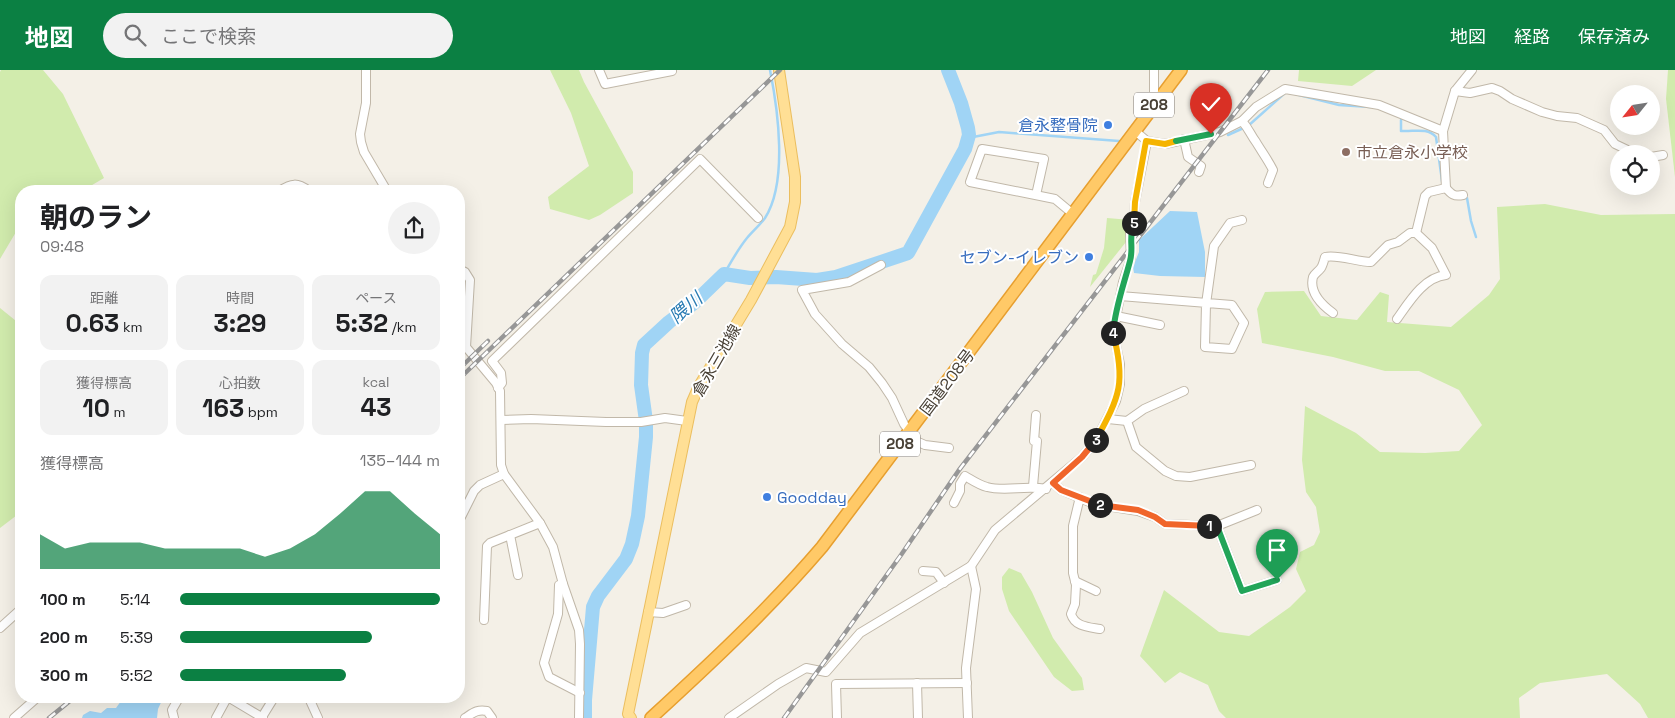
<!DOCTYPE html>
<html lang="ja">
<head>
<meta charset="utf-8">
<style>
	:root { --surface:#fff; --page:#f2f2f2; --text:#202124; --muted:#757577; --accent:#0b8043 }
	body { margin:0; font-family:"Space Grotesk","Noto Sans JP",sans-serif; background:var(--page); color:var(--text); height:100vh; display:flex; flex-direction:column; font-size:19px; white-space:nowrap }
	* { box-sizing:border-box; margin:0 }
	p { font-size:16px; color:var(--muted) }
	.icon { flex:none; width:28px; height:28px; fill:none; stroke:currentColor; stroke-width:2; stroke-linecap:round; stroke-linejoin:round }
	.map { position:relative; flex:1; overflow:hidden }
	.panel { position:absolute; left:15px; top:115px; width:450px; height:518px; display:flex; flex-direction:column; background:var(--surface); border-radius:20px; box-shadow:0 5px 20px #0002 }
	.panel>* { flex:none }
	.needle { width:32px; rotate:240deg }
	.tools { position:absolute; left:1610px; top:15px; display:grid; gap:10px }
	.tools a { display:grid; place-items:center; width:50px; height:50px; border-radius:50%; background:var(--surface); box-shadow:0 5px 20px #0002; font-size:25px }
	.pin { position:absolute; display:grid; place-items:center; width:42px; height:42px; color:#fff; margin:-51px -21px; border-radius:50% 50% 50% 0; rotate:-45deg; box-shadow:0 0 5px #0007 }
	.pin .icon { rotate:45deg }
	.km { position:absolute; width:25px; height:25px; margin:-12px; border-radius:50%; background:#222; color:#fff; font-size:14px; line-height:25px; text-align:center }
	.round { display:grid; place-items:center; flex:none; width:52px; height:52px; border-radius:26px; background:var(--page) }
	.headline { display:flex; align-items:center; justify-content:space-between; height:85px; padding:0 25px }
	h1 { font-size:28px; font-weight:700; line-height:38px }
	.figures { display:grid; grid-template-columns:repeat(3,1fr); gap:8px; height:85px; padding:5px 25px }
	.figures div { display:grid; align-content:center; border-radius:12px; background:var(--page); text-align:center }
	.figures b { font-size:25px; font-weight:700 }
	.figures small { font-size:14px; font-weight:400 }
	.figures p { font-size:14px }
	.chart { height:140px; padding:10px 25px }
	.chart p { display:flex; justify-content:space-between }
	.chart svg { width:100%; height:90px; margin-top:5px; fill:var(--accent); opacity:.7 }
	ul { padding:0 25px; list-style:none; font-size:16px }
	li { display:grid; grid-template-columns:80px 60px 1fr; align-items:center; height:38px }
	li i { height:12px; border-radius:6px; background:var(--accent) }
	header { display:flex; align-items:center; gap:30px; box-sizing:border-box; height:70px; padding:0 25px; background:var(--accent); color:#fff }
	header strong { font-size:24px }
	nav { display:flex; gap:28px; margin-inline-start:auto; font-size:18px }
	.search { width:350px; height:45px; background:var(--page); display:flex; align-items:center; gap:12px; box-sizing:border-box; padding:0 18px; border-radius:28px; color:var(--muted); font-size:19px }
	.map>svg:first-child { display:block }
	.green { fill:#d1ebad }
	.water { fill:#a0d4f5 }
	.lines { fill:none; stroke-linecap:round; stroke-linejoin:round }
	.stream { stroke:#a0d4f5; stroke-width:2.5 }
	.river { stroke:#a0d4f5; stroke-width:14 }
	.minor-casing { stroke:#c1b8a9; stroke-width:10 }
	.major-casing { stroke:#ebbe5f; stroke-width:12 }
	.highway-casing { stroke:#e79f2f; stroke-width:14 }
	.minor { stroke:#fff; stroke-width:8 }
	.major { stroke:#ffdf95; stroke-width:10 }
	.highway { stroke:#ffc967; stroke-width:11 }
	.rail-casing { stroke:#979797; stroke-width:4.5 }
	.rail { stroke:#fff; stroke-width:2.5; stroke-dasharray:8; stroke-linecap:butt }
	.split-1-casing { stroke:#fff; stroke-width:10 }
	.split-2-casing { stroke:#fff; stroke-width:10 }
	.split-3-casing { stroke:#fff; stroke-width:10 }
	.split-4-casing { stroke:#fff; stroke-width:10 }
	.split-5-casing { stroke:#fff; stroke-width:10 }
	.split-6-casing { stroke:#fff; stroke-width:10 }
	.split-7-casing { stroke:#fff; stroke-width:10 }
	.split-1 { stroke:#22a559; stroke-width:6 }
	.split-2 { stroke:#f0652b; stroke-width:6 }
	.split-3 { stroke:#f0652b; stroke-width:6 }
	.split-4 { stroke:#f5b400; stroke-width:6 }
	.split-5 { stroke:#22a559; stroke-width:6 }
	.split-6 { stroke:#f5b400; stroke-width:6 }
	.split-7 { stroke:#22a559; stroke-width:6 }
	.shop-dot { fill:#3f7fe0; stroke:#fff; stroke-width:2 }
	.education-dot { fill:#8d6e63; stroke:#fff; stroke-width:2 }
	.labels { text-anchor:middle; stroke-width:4; stroke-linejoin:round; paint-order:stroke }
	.shield { fill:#fff; stroke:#7f7972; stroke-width:1 }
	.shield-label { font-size:15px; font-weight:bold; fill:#484035 }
	.shop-label { font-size:16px; fill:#366cbe; stroke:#fff; text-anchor:end }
	.education-label { font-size:16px; fill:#785e54; stroke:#fff; text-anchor:start }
	.street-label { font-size:16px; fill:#484035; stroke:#fff }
	.water-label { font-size:18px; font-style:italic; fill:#277ab2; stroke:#fff }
</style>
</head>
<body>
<header>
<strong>地図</strong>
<div class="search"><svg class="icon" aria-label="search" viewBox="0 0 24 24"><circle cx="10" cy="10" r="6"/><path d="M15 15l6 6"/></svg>ここで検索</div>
<nav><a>地図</a><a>経路</a><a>保存済み</a></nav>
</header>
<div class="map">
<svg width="1675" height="648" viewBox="0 0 1675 648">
	<rect width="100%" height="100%" fill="#f4f0e7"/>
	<g class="green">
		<path d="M 1,0 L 43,0 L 63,24 L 104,108 L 82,121 L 21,121 L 21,159 L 16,162 L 0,189 L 0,2 Z"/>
		<path d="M 550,0 L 579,0 L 584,12 L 633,102 L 633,123 L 600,145 L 589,150 L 550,139 L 548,127 L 589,96 L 571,43 Z"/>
		<path d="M 1299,0 L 1376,0 L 1352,16 L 1298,11 Z"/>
		<path d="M 1668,0 L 1675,0 L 1675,107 L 1666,29 Z"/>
		<path d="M 1545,134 L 1601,145 L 1675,144 L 1675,648 L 1648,648 L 1640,634 L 1607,604 L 1540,613 L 1519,628 L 1520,648 L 1226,648 L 1219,641 L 1208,615 L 1180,602 L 1165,613 L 1140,586 L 1164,520 L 1219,562 L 1249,566 L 1290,537 L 1306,521 L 1296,499 L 1300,482 L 1314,475 L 1320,462 L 1316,437 L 1306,422 L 1302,390 L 1305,336 L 1356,363 L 1380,382 L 1425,383 L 1459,381 L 1482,355 L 1459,320 L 1419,301 L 1385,301 L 1333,287 L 1262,273 L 1257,239 L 1265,222 L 1304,221 L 1321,246 L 1357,250 L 1380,222 L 1389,225 L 1387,252 L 1451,257 L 1489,225 L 1500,209 L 1497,137 Z"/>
		<path d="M 1107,148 L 1131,150 L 1125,166 L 1126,172 L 1090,217 L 1093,205 L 1096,204 L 1104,178 Z"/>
		<path d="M 0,238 L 21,255 L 21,442 L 0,458 Z"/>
		<path d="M 1009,498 L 1021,503 L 1032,522 L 1053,568 L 1082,608 L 1084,620 L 1072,621 L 1054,607 L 1009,541 L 1002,519 L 1002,507 Z"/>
	</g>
	<g class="water">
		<path d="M 1170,141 L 1197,142 L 1205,182 L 1205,207 L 1160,206 L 1134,203 L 1133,197 L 1139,182 L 1139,170 Z"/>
		<path d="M 119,626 L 164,626 L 158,639 L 157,648 L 82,648 L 83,645 L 90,641 L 101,643 L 107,638 L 116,638 L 121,631 Z"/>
	</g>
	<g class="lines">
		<g class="stream">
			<path d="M 1295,24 L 1339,35 L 1370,37"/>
			<path d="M 1401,50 L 1401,61 C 1414,62 1427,57 1436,67 L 1443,118"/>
			<path d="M 1228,65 L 1248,56 L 1285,23"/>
			<path d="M 968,68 L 999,62 L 1119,71"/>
			<path d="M 1464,128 L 1467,128 L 1471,151 L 1476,167"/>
			<path d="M 724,204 C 731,192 738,179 747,168 C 753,161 760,155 765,148 C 788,112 778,40 770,0"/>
		</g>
		<path class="river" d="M 585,648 L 585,630 L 593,537 L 598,526 L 626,489 L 632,474 L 638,446 L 646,367 L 646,351 L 641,315 L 642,283 L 644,275 L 669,252 L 694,233 L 724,204 L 750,208 L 776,207 L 817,210 L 836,207 L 908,183 L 965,79 L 969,65 L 968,58 L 961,33 L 948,0"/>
		<g class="minor-casing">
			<g id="minor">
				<path d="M 366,0 L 366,33 L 360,64 L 361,72 L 364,82 L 387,121"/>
				<path d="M 599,0 L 605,14 L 672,1"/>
				<path d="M 1455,21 L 1470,23 L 1492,18 L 1500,21 L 1512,29 L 1542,42 L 1557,46 L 1577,48 L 1604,60 L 1615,74 L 1636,84"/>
				<path d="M 1154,35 L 1154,0"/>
				<path d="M 1242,51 C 1249,59 1250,64 1256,72 C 1262,82 1268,90 1273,100 L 1268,113"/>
				<path d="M 1135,61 L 1147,71 L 1165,74 L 1220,62 L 1242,51 L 1256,37 L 1285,19 L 1379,35 L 1443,61"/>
				<path d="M 1184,69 L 1188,87 L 1201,96 L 1199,102"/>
				<path d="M 1651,87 L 1663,85"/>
				<path d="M 279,121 C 292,113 297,112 309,121"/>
				<path d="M 1036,125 L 1044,89 L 982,79 L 970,112 L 1055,129 L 1073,144"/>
				<path d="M 1463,125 C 1454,127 1451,124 1446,118 L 1443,61 L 1455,21 L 1472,0"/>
				<path d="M 1416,163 L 1425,126 L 1429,122 L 1446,118"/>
				<path d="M 881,195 L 849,212 L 802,220 L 815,244 L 842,274 L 869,297 L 882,313 L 892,328 L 904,354 L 916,371 L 925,375 L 949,378"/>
				<path d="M 459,199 L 465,202 L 470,210 L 466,277 L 496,313 L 500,321 L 501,395 L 504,404 L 540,453 L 553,477 L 563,514 L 579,560 L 580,574 L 579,648"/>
				<path d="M 1120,226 L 1232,235 L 1244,253 L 1232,279 L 1205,277 L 1206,234 L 1214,176 L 1230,153 L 1242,150"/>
				<path d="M 1333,243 C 1322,235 1309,222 1313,207 C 1315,203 1318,202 1321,198 C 1323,195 1324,190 1325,187 C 1338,184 1357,192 1371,192 L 1388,175 L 1398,172 L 1410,163 L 1416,163 L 1432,178 L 1446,205 C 1424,207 1409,232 1397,249"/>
				<path d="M 1116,246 L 1160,255"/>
				<path d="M 498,318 L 502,313 L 501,303 L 492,291 L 700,89 L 758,148"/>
				<path d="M 1184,321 L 1144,339 L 1127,351 L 1136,377 L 1165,401 L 1176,406 L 1190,407 L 1251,395"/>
				<path d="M 1108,349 L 1127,351"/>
				<path d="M 501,350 L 531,349 L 606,352 L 641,352 L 665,348 L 687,351"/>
				<path d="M 1053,413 L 1061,420 L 1094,434 L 1138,441 L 1155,447 L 1165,454 L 1217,456 L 1257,440"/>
				<path d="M 1033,416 L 1037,371 L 1034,371 L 1036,345"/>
				<path d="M 1080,427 L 1073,456 L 1073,503 L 1076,515 L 1075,534 L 1071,544 C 1075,557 1089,557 1100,559"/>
				<path d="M 954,433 L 960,421 L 960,414 L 965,406 C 972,410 979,415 987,417 C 1005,422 1026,415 1046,419"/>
				<path d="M 459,451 L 474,421 L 480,415 L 504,404"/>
				<path d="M 1217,456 L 1242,521 L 1277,510"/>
				<path d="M 510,465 L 518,505"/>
				<path d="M 923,501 L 936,502 L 944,513"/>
				<path d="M 1075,511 L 1096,521"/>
				<path d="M 563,514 L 559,515 L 558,544 L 544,593 L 549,607 L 580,623"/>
				<path d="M 648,542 L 663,543 L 686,535"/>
				<path d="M 484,550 L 487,476 L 490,473 L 540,453"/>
				<path d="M 0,558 L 21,539"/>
				<path d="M 917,613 L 918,648"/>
				<path d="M 308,626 L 318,648"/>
				<path d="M 228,627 L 263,648"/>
				<path d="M 262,647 L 275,626"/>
				<path d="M 14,648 L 39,626"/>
				<path d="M 174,648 L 172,640 L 180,626"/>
				<path d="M 216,648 L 228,626"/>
				<path d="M 465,648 C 473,643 477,639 487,641 L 492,648"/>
				<path d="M 729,648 L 778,614 L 806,598 L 826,602 L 860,563 L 971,496 L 995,460 L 1082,387 L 1096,370 L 1116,331 L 1120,314 L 1120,294 L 1113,262 L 1123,212 L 1131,188 L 1130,163 L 1134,152 L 1135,132 L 1147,71"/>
				<path d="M 837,648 L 836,614 L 967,613"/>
				<path d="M 968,648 L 966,598 L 976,519 L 971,496"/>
			</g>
		</g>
		<g class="major-casing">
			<path id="major" d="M 631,648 L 628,644 L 692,332 L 699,316 L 751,230 L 790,157 L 795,132 L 795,107 L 779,0"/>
		</g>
		<g class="highway-casing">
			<path id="highway" d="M 651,648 C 710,594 769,539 822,477 L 1181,0"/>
		</g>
		<use href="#minor" class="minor"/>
		<use href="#major" class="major"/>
		<use href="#highway" class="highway"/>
		<g class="rail-casing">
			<g id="rail">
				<path d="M 459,299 L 488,271"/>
				<path d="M 459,309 L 780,0"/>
				<path d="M 49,648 L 76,626"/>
				<path d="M 784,648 L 901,485 L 959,400 L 1268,0"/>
			</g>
		</g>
		<use href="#rail" class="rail"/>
	</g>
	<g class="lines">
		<g class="split-1-casing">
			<path id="split-1" d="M 1209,456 L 1217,456 L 1242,521 L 1277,510"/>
		</g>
		<g class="split-2-casing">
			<path id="split-2" d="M 1100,435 L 1138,440 L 1155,447 L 1165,454 L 1209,456"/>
		</g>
		<g class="split-3-casing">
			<path id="split-3" d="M 1096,370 L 1082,387 L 1053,413 L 1061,420 L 1100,435"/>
		</g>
		<g class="split-4-casing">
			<path id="split-4" d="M 1096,370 C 1120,326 1126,312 1113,263"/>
		</g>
		<g class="split-5-casing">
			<path id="split-5" d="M 1113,263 C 1115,238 1124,214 1130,191 C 1134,177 1128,168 1134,153"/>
		</g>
		<g class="split-6-casing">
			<path id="split-6" d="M 1134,153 L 1135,132 L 1146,71 L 1165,74 L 1176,71"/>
		</g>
		<g class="split-7-casing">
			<path id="split-7" d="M 1176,71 L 1211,64"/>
		</g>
		<use href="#split-1" class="split-1"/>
		<use href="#split-2" class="split-2"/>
		<use href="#split-3" class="split-3"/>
		<use href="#split-4" class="split-4"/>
		<use href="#split-5" class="split-5"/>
		<use href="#split-6" class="split-6"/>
		<use href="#split-7" class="split-7"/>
	</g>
	<g class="shop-dot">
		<circle cx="1108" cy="55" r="5"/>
		<circle cx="1089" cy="187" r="5"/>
		<circle cx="767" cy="427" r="5"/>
	</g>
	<circle class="education-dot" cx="1346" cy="82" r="5"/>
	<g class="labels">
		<g class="shield">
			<rect x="1134" y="22.5" width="40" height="25" rx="4"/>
			<rect x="880" y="361.5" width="40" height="25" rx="4"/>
		</g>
		<g class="shield-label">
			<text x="1154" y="40">208</text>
			<text x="900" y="379">208</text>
		</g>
		<g class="shop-label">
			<text x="1098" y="61">倉永整骨院</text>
			<text x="1079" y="193">セブン-イレブン</text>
			<text x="777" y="433" text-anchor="start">Goodday</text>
		</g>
		<g class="education-label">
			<text x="1356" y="88">市立倉永小学校</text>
		</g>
		<g class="street-label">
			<text transform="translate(716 290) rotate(-60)" y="6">倉永三池線</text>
			<text transform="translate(947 312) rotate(-53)" y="6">国道208号</text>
		</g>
		<g class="water-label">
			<text transform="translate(686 238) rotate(-41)" y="6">隈川</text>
		</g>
	</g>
</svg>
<div class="tools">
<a><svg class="needle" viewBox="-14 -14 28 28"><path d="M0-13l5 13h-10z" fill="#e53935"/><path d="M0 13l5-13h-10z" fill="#757577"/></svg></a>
<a><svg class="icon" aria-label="locate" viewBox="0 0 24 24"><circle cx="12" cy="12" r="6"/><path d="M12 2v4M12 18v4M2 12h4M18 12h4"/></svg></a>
</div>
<div class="pin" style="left:1277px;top:510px;background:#1e9e55"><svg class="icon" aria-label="arrive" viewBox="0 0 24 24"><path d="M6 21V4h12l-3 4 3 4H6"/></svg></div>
<div class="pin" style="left:1211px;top:64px;background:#d93025"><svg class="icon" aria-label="check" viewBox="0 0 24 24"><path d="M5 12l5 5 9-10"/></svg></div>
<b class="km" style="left:1209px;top:456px">1</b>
<b class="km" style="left:1100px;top:435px">2</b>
<b class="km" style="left:1096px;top:370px">3</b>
<b class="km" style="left:1113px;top:263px">4</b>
<b class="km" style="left:1134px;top:153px">5</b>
<section class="panel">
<div class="headline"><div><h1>朝のラン</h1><p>09:48</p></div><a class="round"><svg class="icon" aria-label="share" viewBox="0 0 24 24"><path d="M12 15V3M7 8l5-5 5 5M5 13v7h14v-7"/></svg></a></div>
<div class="figures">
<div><p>距離</p><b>0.63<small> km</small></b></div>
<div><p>時間</p><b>3:29</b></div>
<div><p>ペース</p><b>5:32<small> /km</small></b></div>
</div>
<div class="figures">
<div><p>獲得標高</p><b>10<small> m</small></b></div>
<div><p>心拍数</p><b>163<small> bpm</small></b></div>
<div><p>kcal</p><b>43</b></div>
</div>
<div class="chart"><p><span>獲得標高</span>135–144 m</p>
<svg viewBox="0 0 160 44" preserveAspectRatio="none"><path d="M0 44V27L10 34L20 31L30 31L40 31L50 34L60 34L70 34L80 34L90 38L100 34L110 27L120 17L130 6L140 6L150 17L160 27V44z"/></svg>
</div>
<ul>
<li><b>100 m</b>5:14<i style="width:100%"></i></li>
<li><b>200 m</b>5:39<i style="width:74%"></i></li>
<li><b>300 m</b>5:52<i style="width:64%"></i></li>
</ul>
</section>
</div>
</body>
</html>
